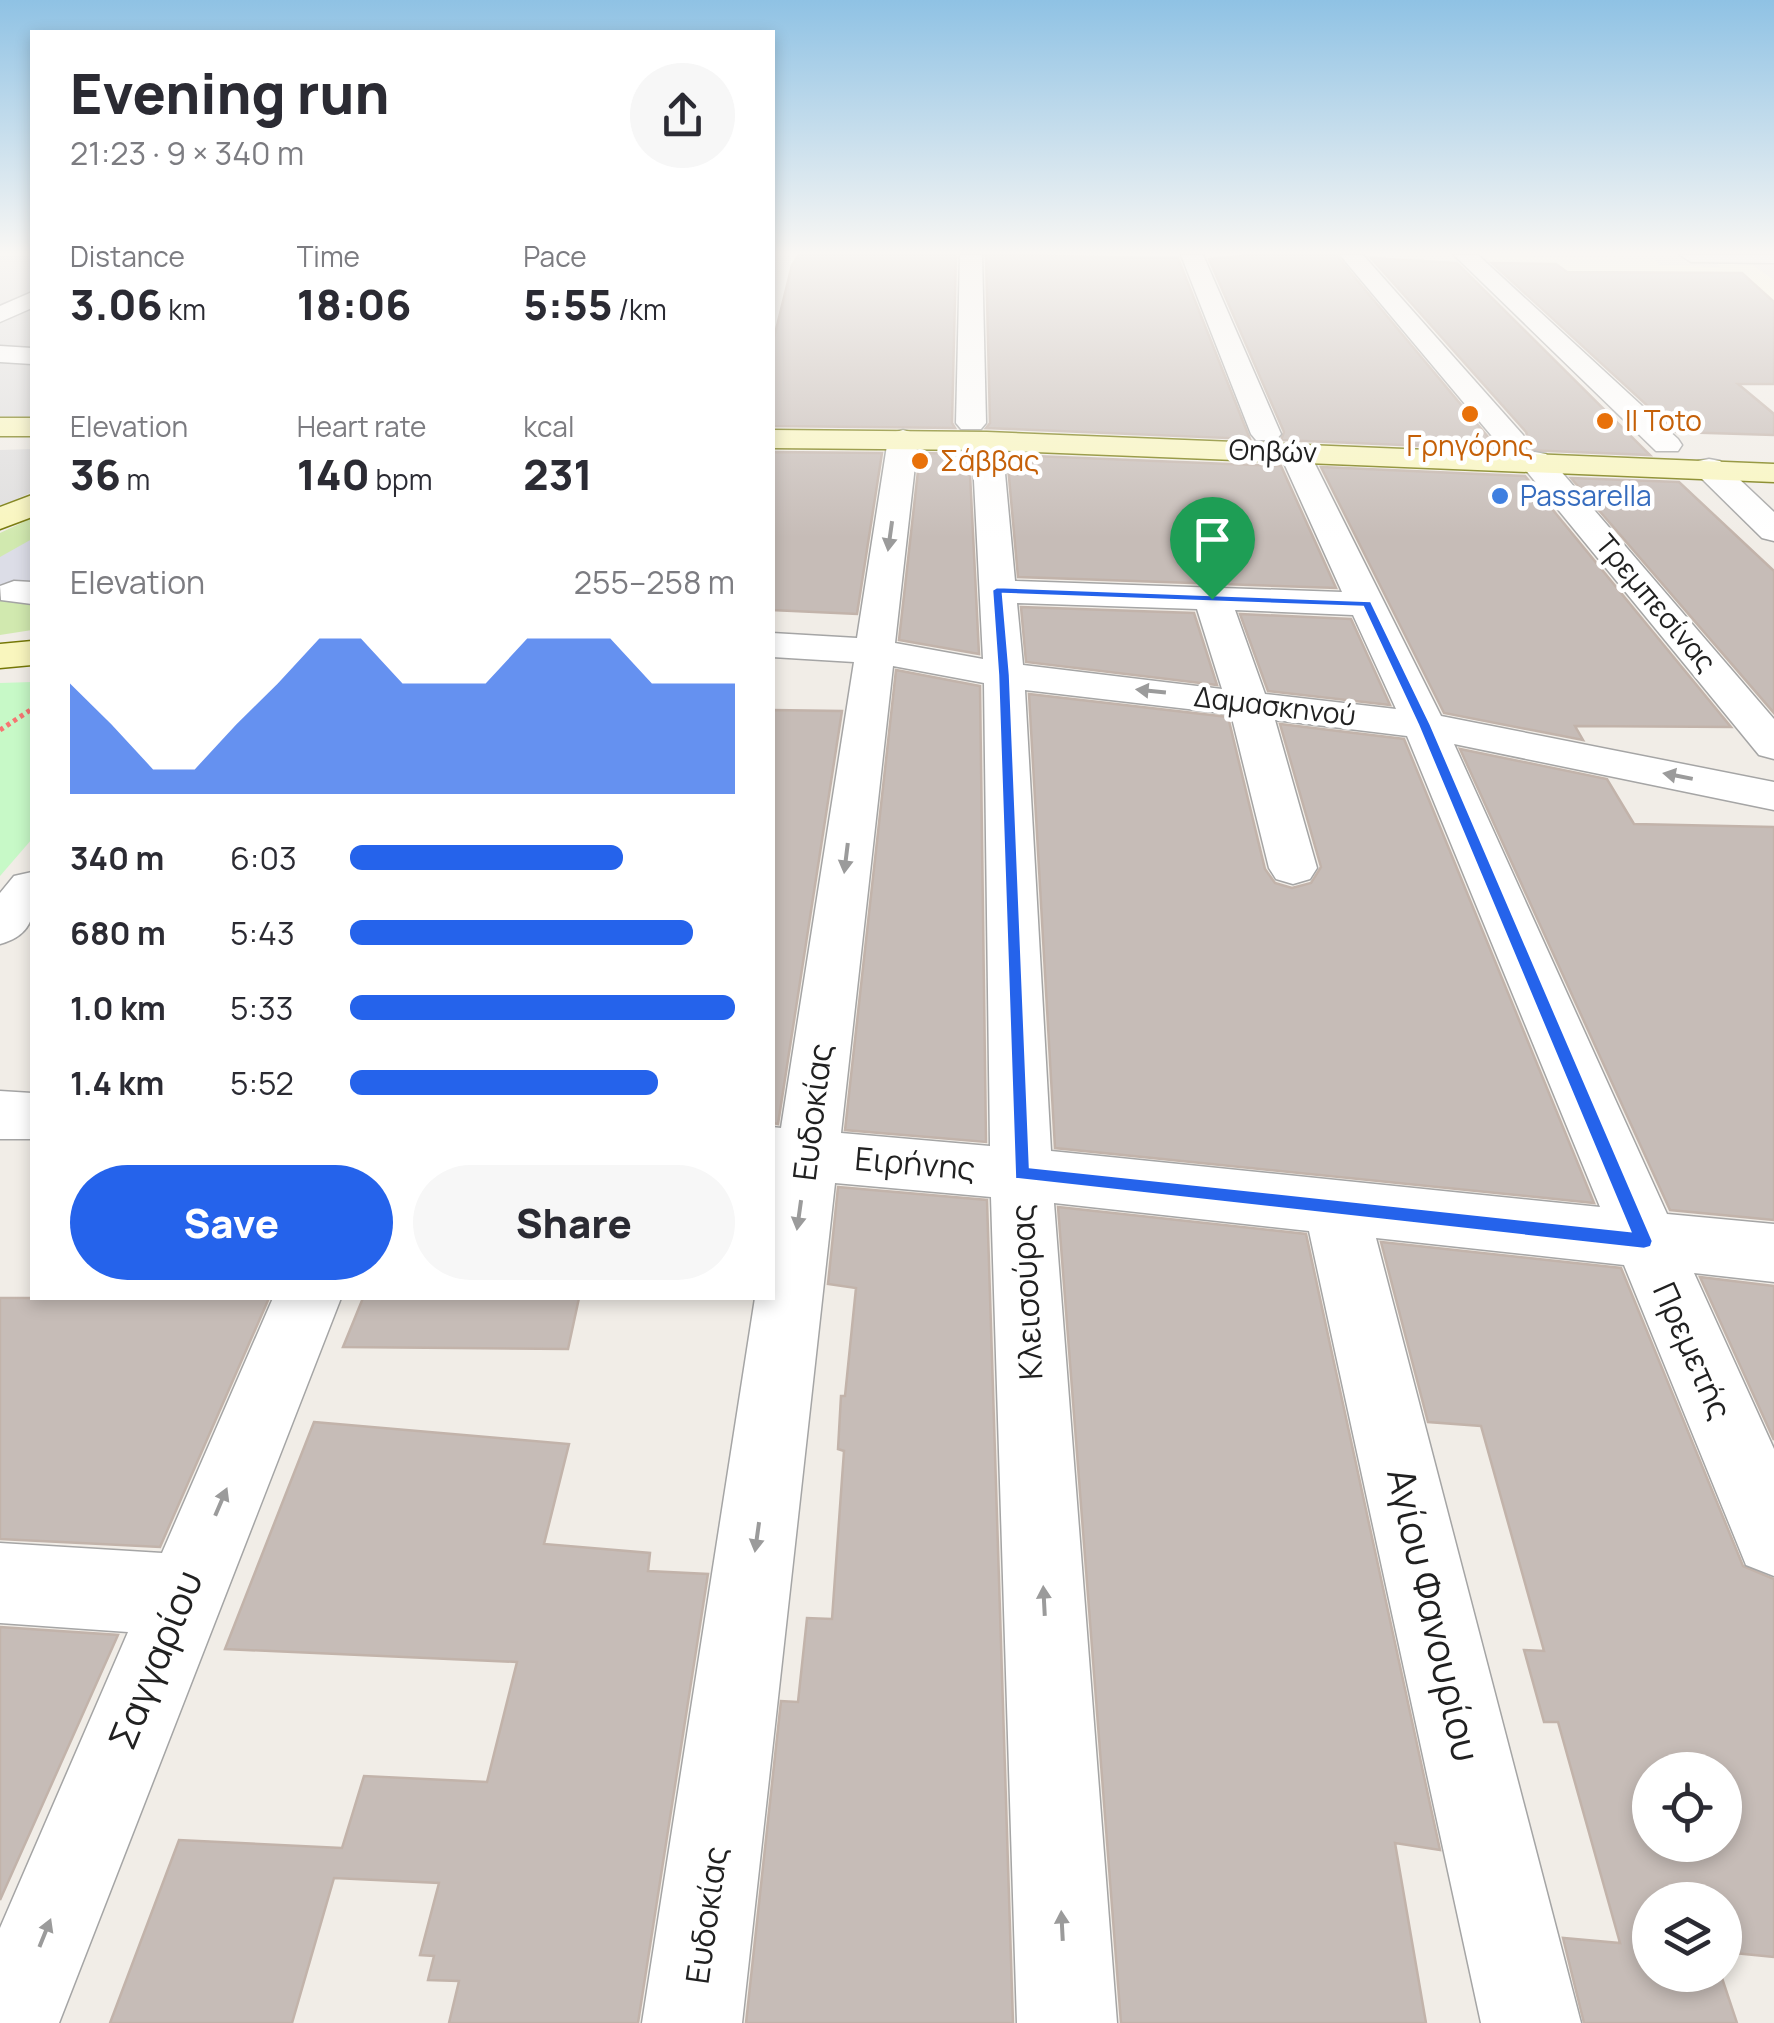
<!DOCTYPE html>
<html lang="en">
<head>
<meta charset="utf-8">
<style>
	:root { --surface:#fff; --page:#f7f7f7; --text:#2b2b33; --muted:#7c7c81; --accent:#2563eb }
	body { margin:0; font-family:Manrope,sans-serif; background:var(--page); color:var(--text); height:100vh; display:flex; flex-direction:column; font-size:38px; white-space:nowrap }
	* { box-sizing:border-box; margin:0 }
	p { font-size:32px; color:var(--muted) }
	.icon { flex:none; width:55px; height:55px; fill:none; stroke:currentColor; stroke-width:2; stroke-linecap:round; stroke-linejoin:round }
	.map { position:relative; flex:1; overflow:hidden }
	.panel { position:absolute; left:30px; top:30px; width:745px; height:1270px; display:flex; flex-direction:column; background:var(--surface); border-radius:0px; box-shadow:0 5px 15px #0003 }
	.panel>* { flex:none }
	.fabs { position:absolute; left:1632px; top:1752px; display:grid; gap:20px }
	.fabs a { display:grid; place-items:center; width:110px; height:110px; border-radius:50%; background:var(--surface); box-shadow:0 5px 15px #0003; font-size:50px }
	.pin { position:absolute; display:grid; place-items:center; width:85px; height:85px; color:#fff; margin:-102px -42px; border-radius:50% 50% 50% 0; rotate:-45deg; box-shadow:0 0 10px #0007 }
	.pin .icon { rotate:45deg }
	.round { display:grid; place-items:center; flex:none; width:105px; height:105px; border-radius:52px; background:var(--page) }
	.summary { display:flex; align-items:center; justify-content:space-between; height:170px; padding:0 40px }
	h1 { font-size:55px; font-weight:800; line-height:75px }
	.figures { display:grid; grid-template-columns:repeat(3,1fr); gap:15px; height:170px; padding:10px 40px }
	.figures div { display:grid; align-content:center }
	.figures b { font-size:42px; font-weight:800 }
	.figures small { font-size:28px; font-weight:400 }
	.figures p { font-size:28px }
	.chart { height:280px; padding:20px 40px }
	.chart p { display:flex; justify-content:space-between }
	.chart svg { width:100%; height:180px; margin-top:10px; fill:var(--accent); opacity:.7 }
	.primary-button { display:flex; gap:20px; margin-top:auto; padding:20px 40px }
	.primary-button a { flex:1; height:115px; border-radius:60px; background:var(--accent); color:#fff; font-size:40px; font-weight:800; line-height:115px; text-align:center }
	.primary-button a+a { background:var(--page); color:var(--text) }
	ul { padding:0 40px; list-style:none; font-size:32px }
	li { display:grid; grid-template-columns:160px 120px 1fr; align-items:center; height:75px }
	li i { height:25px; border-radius:12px; background:var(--accent) }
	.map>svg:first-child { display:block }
	.residential { fill:#dfdede }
	.education { fill:#fefce3 }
	.grass { fill:#d1e9af }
	.park { fill:#c7f9c7 }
	.plaza { fill:#dcdde7 }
	.building { fill:#c6bcb7; stroke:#c2b3aa; stroke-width:2.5; fill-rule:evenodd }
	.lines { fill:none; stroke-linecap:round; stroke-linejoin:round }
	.street-casing { stroke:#a5a5a5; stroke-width:3 }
	.secondary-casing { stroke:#757807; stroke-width:3 }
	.path { stroke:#f77572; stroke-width:5; stroke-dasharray:4 4; stroke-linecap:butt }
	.street { fill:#fff; fill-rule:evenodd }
	.secondary { fill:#f9f6be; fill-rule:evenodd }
	.oneway { fill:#9b9b9b }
	.route { fill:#2563eb; stroke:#fff; stroke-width:2.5; fill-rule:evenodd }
	.food-dot { fill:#e8710a; stroke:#fff; stroke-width:4 }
	.shop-dot { fill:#3f7fe0; stroke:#fff; stroke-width:4 }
	.labels { text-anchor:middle; stroke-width:9; stroke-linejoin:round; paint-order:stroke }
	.far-food-label { font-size:28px; fill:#c56008; stroke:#fff; text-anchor:start }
	.far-street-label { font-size:28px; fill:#212121; stroke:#fff }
	.far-shop-label { font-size:28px; fill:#366cbe; stroke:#fff; text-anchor:start }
	.street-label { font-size:32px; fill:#212121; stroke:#fff }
	.near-street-label { font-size:38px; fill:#212121; stroke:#fff }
</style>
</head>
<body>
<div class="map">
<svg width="1774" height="2023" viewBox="0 0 1774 2023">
	<rect width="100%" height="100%" fill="#f1ede7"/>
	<g class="residential">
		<path d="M 0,255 L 32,255 L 32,421 L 0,422 Z"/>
		<path d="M 32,449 L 32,492 L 0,507 L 0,450 Z"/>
	</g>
	<path class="education" d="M 1484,256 L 1654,259 L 1660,265 L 1720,267 L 1715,262 L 1754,266 L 1774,280 L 1774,337 L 1570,333 L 1526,294 L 1532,291 L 1525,285 L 1511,281 Z"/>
	<path class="grass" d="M 32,518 L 32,630 L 0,635 L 0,533 Z"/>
	<path class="park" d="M 32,682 L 32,839 L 0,876 L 0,683 Z"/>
	<path class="plaza" d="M 32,539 L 32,580 L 14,592 L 0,591 L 0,557 Z"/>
	<g class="building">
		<path d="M 799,255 L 956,255 L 952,423 L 955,428 L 772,426 L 772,346 L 792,265 Z"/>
		<path d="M 986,255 L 1178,258 L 1250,439 L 986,428 L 990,423 Z"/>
		<path d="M 1252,255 L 1336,255 L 1498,449 L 1281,440 L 1284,432 L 1209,259 Z"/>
		<path d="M 1371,258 L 1457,263 L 1650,455 L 1524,450 L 1530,443 L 1526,432 Z"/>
		<path d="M 1492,263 L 1556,264 L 1567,272 L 1742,273 L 1774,302 L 1774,384 L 1738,384 L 1774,414 L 1774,435 L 1676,432 Z"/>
		<path d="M 772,452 L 882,453 L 857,614 L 772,610 Z"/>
		<path d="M 920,453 L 969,454 L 979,654 L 899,640 Z"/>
		<path d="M 1007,455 L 1281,466 L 1336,588 L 1018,577 Z"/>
		<path d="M 1321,467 L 1525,476 L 1731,727 L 1575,726 L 1583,740 L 1444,713 Z"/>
		<path d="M 1571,478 L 1679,482 L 1774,571 L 1774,713 Z"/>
		<path d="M 1021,607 L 1194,613 L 1217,685 L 1026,662 Z"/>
		<path d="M 1240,614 L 1351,619 L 1390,705 L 1268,691 Z"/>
		<path d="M 896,670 L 980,686 L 986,1142 L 845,1130 Z"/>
		<path d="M 1029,694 L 1228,717 L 1265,869 L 1275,883 L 1292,888 L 1311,883 L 1321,867 L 1280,724 L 1404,739 L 1594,1203 L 1055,1148 Z"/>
		<path d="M 772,710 L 842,711 L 778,1124 L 772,1123 Z"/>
		<path d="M 1460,749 L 1607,779 L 1634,824 L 1774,827 L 1774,1220 L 1670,1210 Z"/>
		<path d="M 838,1187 L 987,1200 L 1013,2023 L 746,2023 L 781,1701 L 798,1702 L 807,1618 L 832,1619 L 844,1451 L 838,1449 L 841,1396 L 845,1396 L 856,1288 L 828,1284 Z"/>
		<path d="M 1058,1207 L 1306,1234 L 1440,1850 L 1395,1843 L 1426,2023 L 1121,2023 Z"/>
		<path d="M 1381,1242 L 1621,1268 L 1743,1566 L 1774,1579 L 1774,1957 L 1725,1952 L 1725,1900 L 1650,1900 L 1650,1975 L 1721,1975 L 1737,2023 L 1584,2023 L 1563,1938 L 1620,1943 L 1558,1722 L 1544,1722 L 1524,1650 L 1544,1651 L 1481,1426 L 1428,1422 ZM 1650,1770 L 1725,1770 L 1725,1845 L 1650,1845 Z"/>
		<path d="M 1700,1277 L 1774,1286 L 1774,1440 Z"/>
		<path d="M 0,1298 L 269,1298 L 160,1547 L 0,1539 Z"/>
		<path d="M 363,1298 L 579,1298 L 568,1349 L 343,1347 Z"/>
		<path d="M 314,1422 L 569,1444 L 544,1544 L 650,1553 L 648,1571 L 708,1574 L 638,2023 L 449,2023 L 459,1981 L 428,1980 L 434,1956 L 420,1955 L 439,1883 L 334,1878 L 292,2023 L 110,2023 L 179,1840 L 342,1848 L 364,1776 L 487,1782 L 517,1662 L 225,1649 Z"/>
		<path d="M 0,1627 L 118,1635 L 0,1900 Z"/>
	</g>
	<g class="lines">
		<g class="street-casing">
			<g id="street">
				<path d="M 960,255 L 982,255 L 986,423 L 981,429 L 961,429 L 956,423 Z"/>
				<path d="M 1181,255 L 1203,255 L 1281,434 L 1276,440 L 1256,440 L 1251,434 Z"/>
				<path d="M 1340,255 L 1363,255 L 1523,435 L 1527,441 L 1523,447 L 1501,447 Z"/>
				<path d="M 1454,255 L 1478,255 L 1678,439 L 1682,445 L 1678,451 L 1656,451 Z"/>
				<path d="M 1680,255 L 1774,255 L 1774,263 L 1691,262 Z"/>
				<path d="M 32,292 L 32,308 L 0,322 L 0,306 Z"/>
				<path d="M 0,346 L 32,348 L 32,364 L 0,362 Z"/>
				<path d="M 903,430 L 914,433 L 918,439 L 895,643 L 983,659 L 972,441 L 976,435 L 998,435 L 1002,441 L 1015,581 L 1342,592 L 1279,452 L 1283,446 L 1305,446 L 1309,452 L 1441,716 L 1774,782 L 1774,810 L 1454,744 L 1667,1214 L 1774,1224 L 1774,1282 L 1694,1273 L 1774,1449 L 1774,1576 L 1746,1565 L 1624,1265 L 1376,1238 L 1581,2023 L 1481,2023 L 1309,1231 L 1054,1203 L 1117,2023 L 1017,2023 L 991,1197 L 835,1183 L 742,2023 L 642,2023 L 755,1298 L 772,1298 L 772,1127 L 781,1128 L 854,662 L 772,657 L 772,633 L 857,638 L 888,439 L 892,433 ZM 1017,603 L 1197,609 L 1222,689 L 1023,665 ZM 1235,610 L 1353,615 L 1396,709 L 1265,694 ZM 893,666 L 984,683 L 990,1146 L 841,1133 ZM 1025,690 L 1231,714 L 1269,868 L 1276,879 L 1293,884 L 1310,879 L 1317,868 L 1275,720 L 1407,736 L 1600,1207 L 1051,1151 Z"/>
				<path d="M 1535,452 L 1546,454 L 1774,719 L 1774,759 L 1759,755 L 1524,468 L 1520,461 L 1524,454 Z"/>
				<path d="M 1709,459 L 1720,461 L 1774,512 L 1774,541 L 1762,538 L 1698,475 L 1693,468 L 1698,461 Z"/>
				<path d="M 14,581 L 32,582 L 32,604 L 1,600 L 0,586 Z"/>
				<path d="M 32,872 C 34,906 40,933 0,944 L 0,893 L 14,876 Z"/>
				<path d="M 0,1091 L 32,1093 L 32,1139 L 0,1139 Z"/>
				<path d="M 273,1298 L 341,1298 L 59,2023 L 0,2023 L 0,1928 L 128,1632 L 0,1623 L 0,1543 L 162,1553 Z"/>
			</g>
		</g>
		<g class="secondary-casing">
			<g id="secondary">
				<rect x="0" y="418" width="32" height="18"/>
				<path d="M 772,430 L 987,432 L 1774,464 L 1774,482 L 987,450 L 772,448 Z"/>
				<path d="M 32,495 L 32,517 L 0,529 L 0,507 Z"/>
				<path d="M 32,641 L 32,665 L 0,668 L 0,644 Z"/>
			</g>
		</g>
		<path class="path" d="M 0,730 L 32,709"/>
		<use href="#street" class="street"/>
		<use href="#secondary" class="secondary"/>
	</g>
	<defs><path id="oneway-solid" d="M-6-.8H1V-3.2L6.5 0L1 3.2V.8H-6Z" transform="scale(2.5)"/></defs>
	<g class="oneway">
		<use href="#oneway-solid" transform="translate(890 536) rotate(98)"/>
		<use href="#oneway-solid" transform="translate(1151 691) rotate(-174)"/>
		<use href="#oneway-solid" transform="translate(1678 776) rotate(-169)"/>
		<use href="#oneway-solid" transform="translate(846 858) rotate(97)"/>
		<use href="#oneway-solid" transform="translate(799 1215) rotate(98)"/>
		<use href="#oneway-solid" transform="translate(221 1502) rotate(-67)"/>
		<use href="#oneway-solid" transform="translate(757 1537) rotate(98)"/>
		<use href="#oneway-solid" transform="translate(1044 1601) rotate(-93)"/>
		<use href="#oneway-solid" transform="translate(1062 1926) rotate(-93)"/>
		<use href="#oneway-solid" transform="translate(45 1933) rotate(-68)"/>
	</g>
	<linearGradient id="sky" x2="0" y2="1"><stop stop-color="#8fc2e4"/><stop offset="0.47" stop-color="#f9f7f4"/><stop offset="1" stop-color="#f9f7f4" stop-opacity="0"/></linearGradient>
	<rect width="1774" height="538" fill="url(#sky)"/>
	<path class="route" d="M 997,587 L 1371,601 L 1431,725 L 1653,1241 L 1651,1247 L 1644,1249 L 1015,1179 L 998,675 L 992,590 ZM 1003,594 L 1363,607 L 1418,725 L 1630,1231 L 1030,1167 L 1010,675 Z"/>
	<g class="food-dot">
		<circle cx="1470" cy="414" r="10"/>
		<circle cx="1605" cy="421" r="10"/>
		<circle cx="920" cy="461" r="10"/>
	</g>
	<circle class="shop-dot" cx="1500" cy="496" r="10"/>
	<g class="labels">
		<g class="far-food-label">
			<text x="1625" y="431">Il Toto</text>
			<text x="1470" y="456" text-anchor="middle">Γρηγόρης</text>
			<text x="940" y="471">Σάββας</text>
		</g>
		<g class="far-street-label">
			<text transform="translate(1273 451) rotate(2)" y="10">Θηβών</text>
			<text transform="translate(1656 603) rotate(50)" y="10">Τρεμπεσίνας</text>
			<text transform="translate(1275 706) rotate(7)" y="10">Δαμασκηνού</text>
		</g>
		<g class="far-shop-label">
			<text x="1520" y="506">Passarella</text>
		</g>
		<g class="street-label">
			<text transform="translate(813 1112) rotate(-83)" y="11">Ευδοκίας</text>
			<text transform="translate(915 1164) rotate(5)" y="11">Ειρήνης</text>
			<text transform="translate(1027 1292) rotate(-93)" y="11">Κλεισούρας</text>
			<text transform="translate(1692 1351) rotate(66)" y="11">Πρεμετής</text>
			<text transform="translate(707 1915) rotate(-82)" y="11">Ευδοκίας</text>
		</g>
		<g class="near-street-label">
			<text transform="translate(1433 1615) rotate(77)" y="13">Αγίου Φανουρίου</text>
			<text transform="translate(156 1660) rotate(-68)" y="13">Σαγγαρίου</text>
		</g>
	</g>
</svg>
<div class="fabs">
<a><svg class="icon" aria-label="locate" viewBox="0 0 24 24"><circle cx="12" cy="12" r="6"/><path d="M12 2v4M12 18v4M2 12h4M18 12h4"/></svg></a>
<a><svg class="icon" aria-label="layers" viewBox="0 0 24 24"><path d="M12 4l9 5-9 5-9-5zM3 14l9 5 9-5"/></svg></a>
</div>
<div class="pin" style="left:1212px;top:599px;background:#1e9e55"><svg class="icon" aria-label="arrive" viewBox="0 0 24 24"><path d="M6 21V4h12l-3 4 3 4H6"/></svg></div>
<section class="panel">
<div class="summary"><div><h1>Evening run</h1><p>21:23 · 9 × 340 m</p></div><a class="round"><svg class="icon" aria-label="share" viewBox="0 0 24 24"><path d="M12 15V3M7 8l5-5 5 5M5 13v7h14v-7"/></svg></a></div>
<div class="figures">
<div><p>Distance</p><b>3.06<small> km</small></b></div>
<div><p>Time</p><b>18:06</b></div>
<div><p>Pace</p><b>5:55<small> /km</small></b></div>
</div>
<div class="figures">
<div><p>Elevation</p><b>36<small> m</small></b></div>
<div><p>Heart rate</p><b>140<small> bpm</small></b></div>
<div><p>kcal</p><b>231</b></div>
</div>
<div class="chart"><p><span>Elevation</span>255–258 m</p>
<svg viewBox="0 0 160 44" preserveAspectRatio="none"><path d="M0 44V17L10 27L20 38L30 38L40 27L50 17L60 6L70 6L80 17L90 17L100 17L110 6L120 6L130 6L140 17L150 17L160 17V44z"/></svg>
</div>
<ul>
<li><b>340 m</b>6:03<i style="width:71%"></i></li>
<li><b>680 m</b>5:43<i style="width:89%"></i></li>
<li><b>1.0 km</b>5:33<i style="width:100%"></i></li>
<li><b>1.4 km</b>5:52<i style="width:80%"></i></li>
</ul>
<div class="primary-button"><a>Save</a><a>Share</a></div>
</section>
</div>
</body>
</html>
